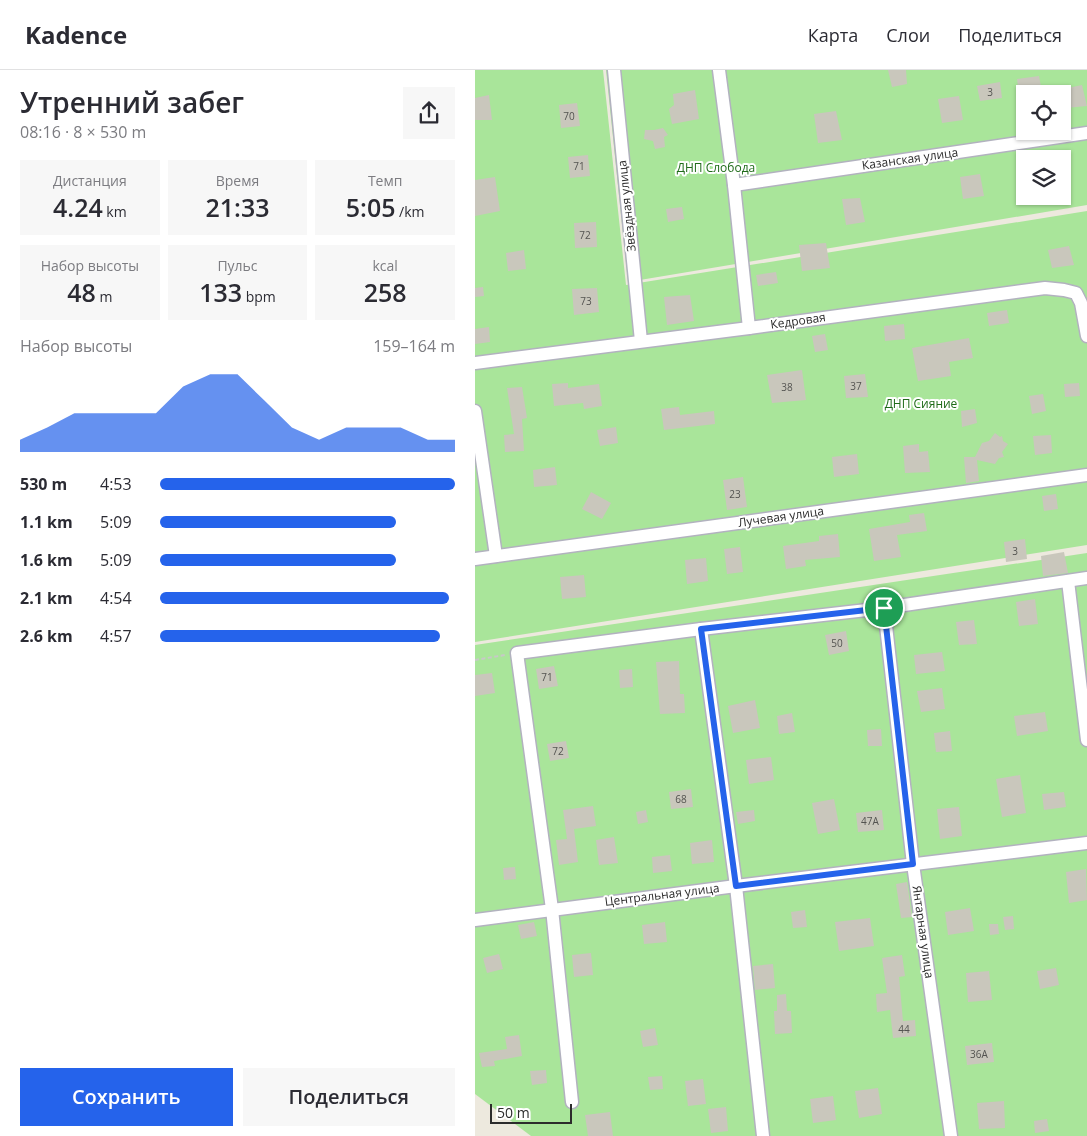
<!DOCTYPE html>
<html lang="ru">
<head>
<meta charset="utf-8">
<style>
	:root { --surface:#fff; --page:#f7f7f7; --text:#2b2b33; --muted:#7c7c81; --line:#e1e1e2; --accent:#2563eb }
	body { margin:0; font-family:"Open Sans",sans-serif; background:var(--page); color:var(--text); height:100vh; display:flex; flex-direction:column; font-size:19px; white-space:nowrap }
	* { box-sizing:border-box; margin:0 }
	p { font-size:16px; color:var(--muted) }
	.icon { flex:none; width:28px; height:28px; fill:none; stroke:currentColor; stroke-width:2; stroke-linecap:round; stroke-linejoin:round }
	.map { position:relative; flex:1; overflow:hidden }
	.details { display:flex; flex-direction:column; background:var(--surface); width:475px }
	.details>* { flex:none }
	.tools { position:absolute; left:541px; top:15px; display:grid; gap:10px }
	.tools a { display:grid; place-items:center; width:55px; height:55px; border-radius:0px; background:var(--surface); box-shadow:0 1px 4px #0004; font-size:25px }
	.scale { position:absolute; left:15px; bottom:12px; width:82px; box-sizing:border-box; padding-left:5px; border:2px solid #2c2c2c; border-top:0; font-size:14px; line-height:18px; white-space:nowrap; color:#2c2c2c; -webkit-text-stroke:4px #fff; paint-order:stroke }
	.pin { position:absolute; display:grid; place-items:center; width:42px; height:42px; color:#fff; margin:-21px; border:2px solid #fff; border-radius:50%; box-shadow:0 1px 5px #0007 }
	.round { display:grid; place-items:center; flex:none; width:52px; height:52px; border-radius:0px; background:var(--page) }
	.head { display:flex; align-items:center; justify-content:space-between; height:85px; padding:0 20px }
	h1 { font-size:28px; font-weight:600; line-height:38px }
	.stats { display:grid; grid-template-columns:repeat(3,1fr); gap:8px; height:85px; padding:5px 20px }
	.stats div { display:grid; align-content:center; border-radius:0px; background:var(--page); text-align:center }
	.stats b { font-size:25px; font-weight:600 }
	.stats small { font-size:14px; font-weight:400 }
	.stats p { font-size:14px }
	.chart { height:140px; padding:10px 20px }
	.chart p { display:flex; justify-content:space-between }
	.chart svg { width:100%; height:90px; margin-top:5px; fill:var(--accent); opacity:.7 }
	.primary-button { display:flex; gap:10px; margin-top:auto; padding:10px 20px }
	.primary-button a { flex:1; height:58px; border-radius:0px; background:var(--accent); color:#fff; font-size:20px; font-weight:600; line-height:58px; text-align:center }
	.primary-button a+a { background:var(--page); color:var(--text) }
	ul { padding:0 20px; list-style:none; font-size:16px }
	li { display:grid; grid-template-columns:80px 60px 1fr; align-items:center; height:38px }
	li i { height:12px; border-radius:6px; background:var(--accent) }
	header { display:flex; align-items:center; gap:30px; box-sizing:border-box; height:70px; padding:0 25px; background:var(--surface); border-bottom:1px solid var(--line) }
	header strong { font-size:24px }
	nav { display:flex; gap:28px; margin-inline-start:auto; font-size:18px }
	main { display:flex; flex:1; min-height:0 }
	.map>svg:first-child { display:block }
	.green { fill:#a9e59a; fill-rule:evenodd }
	.building { fill:#c9c7bc }
	.lines { fill:none; stroke-linecap:round; stroke-linejoin:round }
	.minor-casing { stroke:#b2b2bf; stroke-width:15 }
	.path { stroke:#c8c8c8; stroke-width:2; stroke-dasharray:4 2.5; stroke-linecap:butt }
	.minor { stroke:#fff; stroke-width:12 }
	.route-casing { stroke:#fff; stroke-width:10 }
	.route { stroke:#2563eb; stroke-width:6 }
	.labels { text-anchor:middle; stroke-width:4; stroke-linejoin:round; paint-order:stroke }
	.number-label { font-size:10px; fill:#535350 }
	.street-label { font-size:12px; fill:#2c2c2c; stroke:#fff }
	.park-label { font-size:12px; fill:#1f6b19; stroke:#fff }
</style>
</head>
<body>
<header>
<strong>Kadence</strong>
<nav><a>Карта</a><a>Слои</a><a>Поделиться</a></nav>
</header>
<main>
<section class="details">
<div class="head"><div><h1>Утренний забег</h1><p>08:16 · 8 × 530 m</p></div><a class="round"><svg class="icon" aria-label="share" viewBox="0 0 24 24"><path d="M12 15V3M7 8l5-5 5 5M5 13v7h14v-7"/></svg></a></div>
<div class="stats">
<div><p>Дистанция</p><b>4.24<small> km</small></b></div>
<div><p>Время</p><b>21:33</b></div>
<div><p>Темп</p><b>5:05<small> /km</small></b></div>
</div>
<div class="stats">
<div><p>Набор высоты</p><b>48<small> m</small></b></div>
<div><p>Пульс</p><b>133<small> bpm</small></b></div>
<div><p>kcal</p><b>258</b></div>
</div>
<div class="chart"><p><span>Набор высоты</span>159–164 m</p>
<svg viewBox="0 0 160 44" preserveAspectRatio="none"><path d="M0 44V38L10 32L20 25L30 25L40 25L50 25L60 12L70 6L80 6L90 19L100 32L110 38L120 32L130 32L140 32L150 38L160 38V44z"/></svg>
</div>
<ul>
<li><b>530 m</b>4:53<i style="width:100%"></i></li>
<li><b>1.1 km</b>5:09<i style="width:80%"></i></li>
<li><b>1.6 km</b>5:09<i style="width:80%"></i></li>
<li><b>2.1 km</b>4:54<i style="width:98%"></i></li>
<li><b>2.6 km</b>4:57<i style="width:95%"></i></li>
</ul>
<div class="primary-button"><a>Сохранить</a><a>Поделиться</a></div>
</section>
<div class="map">
<svg width="612" height="1066" viewBox="0 0 612 1066">
	<rect width="100%" height="100%" fill="#ede9de"/>
	<g class="green">
		<path d="M 0,0 L 128,0 L 151,215 L 612,141 L 612,475 L 0,572 Z"/>
		<path d="M 131,0 L 612,0 L 612,135 L 153,212 ZM 550,24 L 588,24 L 588,61 L 550,61 ZM 550,89 L 588,89 L 588,126 L 550,126 Z"/>
		<path d="M 612,483 L 612,1066 L 56,1066 L 0,1024 L 0,575 Z"/>
	</g>
	<g class="building">
		<path d="M 413,0 L 431,0 L 432,14 L 417,17 Z"/>
		<path d="M 564,6 L 567,22 L 544,25 L 542,9 Z"/>
		<path d="M 525,12 L 527,28 L 505,31 L 502,16 Z"/>
		<path d="M 607,15 L 612,36 L 591,38 L 588,19 Z"/>
		<path d="M 220,20 L 224,49 L 197,54 L 194,39 L 199,35 L 198,24 Z"/>
		<path d="M 14,25 L 17,50 L 0,50 L 0,28 Z"/>
		<path d="M 484,26 L 488,50 L 467,53 L 463,29 Z"/>
		<path d="M 102,33 L 105,56 L 86,58 L 84,35 Z"/>
		<path d="M 361,41 L 367,70 L 343,73 L 339,44 Z"/>
		<path d="M 188,58 L 193,65 L 189,67 L 190,77 L 180,79 L 178,71 L 169,69 L 170,60 L 179,60 Z"/>
		<path d="M 113,85 L 115,106 L 95,108 L 93,87 Z"/>
		<path d="M 505,104 L 509,126 L 488,129 L 485,107 Z"/>
		<path d="M 20,107 L 25,141 L 0,146 L 0,110 Z"/>
		<path d="M 385,128 L 390,152 L 371,155 L 367,129 Z"/>
		<path d="M 207,137 L 209,149 L 193,152 L 191,139 Z"/>
		<path d="M 121,152 L 122,177 L 100,178 L 99,153 Z"/>
		<path d="M 351,173 L 355,198 L 327,201 L 324,175 Z"/>
		<path d="M 594,176 L 599,195 L 577,198 L 573,180 Z"/>
		<path d="M 49,180 L 51,199 L 33,201 L 31,183 Z"/>
		<path d="M 301,202 L 303,213 L 283,216 L 281,205 Z"/>
		<path d="M 8,217 L 9,226 L 0,227 L 0,218 Z"/>
		<path d="M 122,218 L 124,242 L 99,245 L 97,219 Z"/>
		<path d="M 215,225 L 219,251 L 192,255 L 189,227 Z"/>
		<path d="M 532,240 L 534,253 L 514,256 L 512,243 Z"/>
		<path d="M 429,254 L 430,269 L 410,271 L 409,256 Z"/>
		<path d="M 14,257 L 15,272 L 0,274 L 0,259 Z"/>
		<path d="M 350,264 L 353,280 L 340,282 L 337,266 Z"/>
		<path d="M 494,268 L 498,288 L 474,292 L 476,306 L 443,311 L 437,278 Z"/>
		<path d="M 327,300 L 331,330 L 297,333 L 292,305 Z"/>
		<path d="M 390,304 L 393,327 L 371,328 L 369,306 Z"/>
		<path d="M 93,313 L 93,318 L 124,314 L 127,336 L 109,339 L 108,333 L 79,336 L 77,314 Z"/>
		<path d="M 604,313 L 605,326 L 590,327 L 589,314 Z"/>
		<path d="M 47,317 L 52,348 L 47,349 L 49,381 L 30,382 L 29,365 L 39,364 L 32,318 Z"/>
		<path d="M 568,324 L 571,341 L 557,344 L 554,326 Z"/>
		<path d="M 204,337 L 205,345 L 239,341 L 240,354 L 189,360 L 186,339 Z"/>
		<path d="M 500,339 L 502,353 L 487,357 L 486,341 Z"/>
		<path d="M 141,357 L 143,373 L 125,376 L 122,360 Z"/>
		<path d="M 520,363 L 525,367 L 527,366 L 528,371 L 533,374 L 527,382 L 529,387 L 524,388 L 520,394 L 502,390 L 504,411 L 491,413 L 489,387 L 500,387 L 507,373 L 514,371 Z"/>
		<path d="M 576,365 L 577,383 L 560,385 L 558,366 Z"/>
		<path d="M 444,374 L 444,382 L 453,381 L 455,402 L 430,403 L 428,376 Z"/>
		<path d="M 382,384 L 384,404 L 359,407 L 357,387 Z"/>
		<path d="M 80,397 L 82,415 L 59,417 L 58,400 Z"/>
		<path d="M 268,407 L 272,437 L 252,440 L 248,410 Z"/>
		<path d="M 116,422 L 136,433 L 127,449 L 107,439 Z"/>
		<path d="M 581,424 L 583,439 L 569,441 L 567,426 Z"/>
		<path d="M 449,443 L 452,461 L 422,465 L 426,487 L 399,491 L 394,459 L 435,452 L 434,445 Z"/>
		<path d="M 363,464 L 365,487 L 330,490 L 331,496 L 311,499 L 308,476 L 344,471 L 344,466 Z"/>
		<path d="M 550,469 L 552,489 L 531,492 L 529,472 Z"/>
		<path d="M 265,477 L 268,502 L 252,504 L 249,479 Z"/>
		<path d="M 589,482 L 593,503 L 568,506 L 566,486 Z"/>
		<path d="M 231,488 L 233,511 L 212,514 L 210,490 Z"/>
		<path d="M 109,505 L 111,527 L 87,529 L 85,507 Z"/>
		<path d="M 560,529 L 563,554 L 544,556 L 541,532 Z"/>
		<path d="M 499,550 L 502,574 L 484,575 L 481,552 Z"/>
		<path d="M 371,561 L 374,581 L 354,585 L 350,565 Z"/>
		<path d="M 467,582 L 470,601 L 441,604 L 439,585 Z"/>
		<path d="M 204,591 L 205,624 L 209,624 L 210,643 L 185,644 L 181,592 Z"/>
		<path d="M 79,596 L 83,616 L 64,619 L 61,599 Z"/>
		<path d="M 157,599 L 158,617 L 145,618 L 144,600 Z"/>
		<path d="M 17,603 L 20,623 L 0,626 L 0,605 Z"/>
		<path d="M 467,618 L 470,639 L 446,642 L 442,621 Z"/>
		<path d="M 280,630 L 285,658 L 258,663 L 253,636 Z"/>
		<path d="M 570,642 L 573,661 L 542,666 L 539,646 Z"/>
		<path d="M 317,643 L 320,662 L 304,664 L 302,646 Z"/>
		<path d="M 406,659 L 407,676 L 393,676 L 392,660 Z"/>
		<path d="M 475,661 L 477,681 L 461,682 L 459,663 Z"/>
		<path d="M 91,671 L 94,688 L 75,691 L 72,674 Z"/>
		<path d="M 296,687 L 299,710 L 274,714 L 271,690 Z"/>
		<path d="M 545,705 L 551,743 L 527,747 L 521,709 Z"/>
		<path d="M 216,719 L 218,737 L 196,739 L 194,722 Z"/>
		<path d="M 589,722 L 591,737 L 569,740 L 567,724 Z"/>
		<path d="M 359,729 L 365,760 L 343,764 L 337,733 Z"/>
		<path d="M 118,736 L 121,756 L 99,759 L 103,792 L 84,795 L 81,770 L 92,769 L 88,740 Z"/>
		<path d="M 484,737 L 487,766 L 465,769 L 462,739 Z"/>
		<path d="M 171,740 L 173,752 L 163,754 L 161,742 Z"/>
		<path d="M 279,740 L 280,751 L 263,754 L 261,742 Z"/>
		<path d="M 407,740 L 409,760 L 383,762 L 381,743 Z"/>
		<path d="M 139,767 L 143,793 L 124,795 L 121,770 Z"/>
		<path d="M 237,770 L 239,792 L 217,794 L 215,773 Z"/>
		<path d="M 195,785 L 197,801 L 178,803 L 177,787 Z"/>
		<path d="M 40,797 L 41,809 L 29,810 L 28,798 Z"/>
		<path d="M 611,799 L 612,830 L 594,833 L 591,802 Z"/>
		<path d="M 432,812 L 437,847 L 426,848 L 421,814 Z"/>
		<path d="M 495,838 L 499,861 L 473,865 L 470,842 Z"/>
		<path d="M 330,840 L 332,857 L 318,858 L 316,842 Z"/>
		<path d="M 538,846 L 539,859 L 530,860 L 528,847 Z"/>
		<path d="M 395,848 L 399,876 L 364,881 L 360,852 Z"/>
		<path d="M 59,852 L 62,866 L 46,869 L 43,855 Z"/>
		<path d="M 190,852 L 192,872 L 169,874 L 167,855 Z"/>
		<path d="M 514,854 L 523,854 L 524,864 L 515,865 Z"/>
		<path d="M 116,883 L 118,905 L 99,907 L 97,885 Z"/>
		<path d="M 24,884 L 28,899 L 12,903 L 8,888 Z"/>
		<path d="M 427,885 L 430,906 L 424,907 L 428,951 L 440,950 L 441,966 L 418,968 L 415,940 L 402,942 L 401,924 L 412,923 L 407,888 Z"/>
		<path d="M 298,894 L 300,918 L 280,920 L 278,896 Z"/>
		<path d="M 581,898 L 584,915 L 565,919 L 562,901 Z"/>
		<path d="M 514,901 L 517,930 L 493,932 L 491,903 Z"/>
		<path d="M 311,924 L 312,941 L 316,941 L 317,963 L 300,964 L 299,941 L 302,941 L 302,925 Z"/>
		<path d="M 180,958 L 183,975 L 168,977 L 165,961 Z"/>
		<path d="M 44,965 L 47,986 L 19,991 L 20,996 L 7,997 L 4,983 L 32,979 L 30,967 Z"/>
		<path d="M 517,973 L 519,992 L 492,995 L 490,976 Z"/>
		<path d="M 71,1000 L 72,1013 L 57,1015 L 55,1001 Z"/>
		<path d="M 187,1006 L 188,1019 L 175,1020 L 173,1007 Z"/>
		<path d="M 228,1009 L 231,1034 L 213,1036 L 210,1011 Z"/>
		<path d="M 403,1018 L 407,1044 L 384,1048 L 380,1021 Z"/>
		<path d="M 358,1026 L 361,1050 L 338,1053 L 335,1029 Z"/>
		<path d="M 529,1031 L 530,1058 L 504,1059 L 502,1033 Z"/>
		<path d="M 251,1037 L 253,1061 L 236,1063 L 233,1039 Z"/>
		<path d="M 135,1042 L 138,1066 L 113,1066 L 110,1045 Z"/>
		<path d="M 572,1049 L 574,1061 L 560,1063 L 559,1051 Z"/>
	</g>
	<g class="lines">
		<g class="minor-casing">
			<g id="minor">
				<path d="M 139,0 L 166,271"/>
				<path d="M 244,0 L 259,115 L 274,258"/>
				<path d="M 259,115 L 612,63"/>
				<path d="M 0,293 L 274,258 L 570,218 L 589,220 L 601,223 L 606,233 L 612,266"/>
				<path d="M 0,341 L 21,486"/>
				<path d="M 0,489 L 612,405"/>
				<path d="M 593,511 L 612,670"/>
				<path d="M 409,538 L 438,794 L 476,1066"/>
				<path d="M 226,559 L 261,816 L 288,1066"/>
				<path d="M 0,850 L 261,816 L 612,773"/>
				<path d="M 97,1032 L 77,839 L 42,583 L 226,559 L 409,538 L 612,508"/>
			</g>
		</g>
		<path class="path" d="M 0,590 L 30,585"/>
		<use href="#minor" class="minor"/>
	</g>
	<g class="lines">
		<g class="route-casing">
			<path id="route" d="M 409,538 L 438,794 L 261,816 L 226,559 Z"/>
		</g>
		<use href="#route" class="route"/>
	</g>
	<g class="labels">
		<g class="number-label">
			<text x="515" y="26">3</text>
			<text x="94" y="50">70</text>
			<text x="104" y="100">71</text>
			<text x="110" y="169">72</text>
			<text x="111" y="235">73</text>
			<text x="381" y="320">37</text>
			<text x="312" y="321">38</text>
			<text x="260" y="428">23</text>
			<text x="540" y="485">3</text>
			<text x="362" y="577">50</text>
			<text x="72" y="611">71</text>
			<text x="83" y="685">72</text>
			<text x="206" y="733">68</text>
			<text x="395" y="755">47А</text>
			<text x="429" y="963">44</text>
			<text x="504" y="988">36А</text>
		</g>
		<g class="street-label">
			<text transform="translate(435 89) rotate(-8)" y="4">Казанская улица</text>
			<text transform="translate(152 136) rotate(-96)" y="4">Звёздная улица</text>
			<text transform="translate(323 251) rotate(-8)" y="4">Кедровая</text>
			<text transform="translate(306 447) rotate(-8)" y="4">Лучевая улица</text>
			<text transform="translate(187 825) rotate(-7)" y="4">Центральная улица</text>
			<text transform="translate(448 862) rotate(82)" y="4">Янтарная улица</text>
		</g>
		<g class="park-label">
			<text x="241" y="102">ДНП Слобода</text>
			<text x="446" y="338">ДНП Сияние</text>
		</g>
	</g>
</svg>
<div class="tools">
<a><svg class="icon" aria-label="locate" viewBox="0 0 24 24"><circle cx="12" cy="12" r="6"/><path d="M12 2v4M12 18v4M2 12h4M18 12h4"/></svg></a>
<a><svg class="icon" aria-label="layers" viewBox="0 0 24 24"><path d="M12 4l9 5-9 5-9-5zM3 14l9 5 9-5"/></svg></a>
</div>
<div class="scale">50 m</div>
<div class="pin" style="left:409px;top:538px;background:#1e9e55"><svg class="icon" aria-label="arrive" viewBox="0 0 24 24"><path d="M6 21V4h12l-3 4 3 4H6"/></svg></div>
</div>
</main>
</body>
</html>
